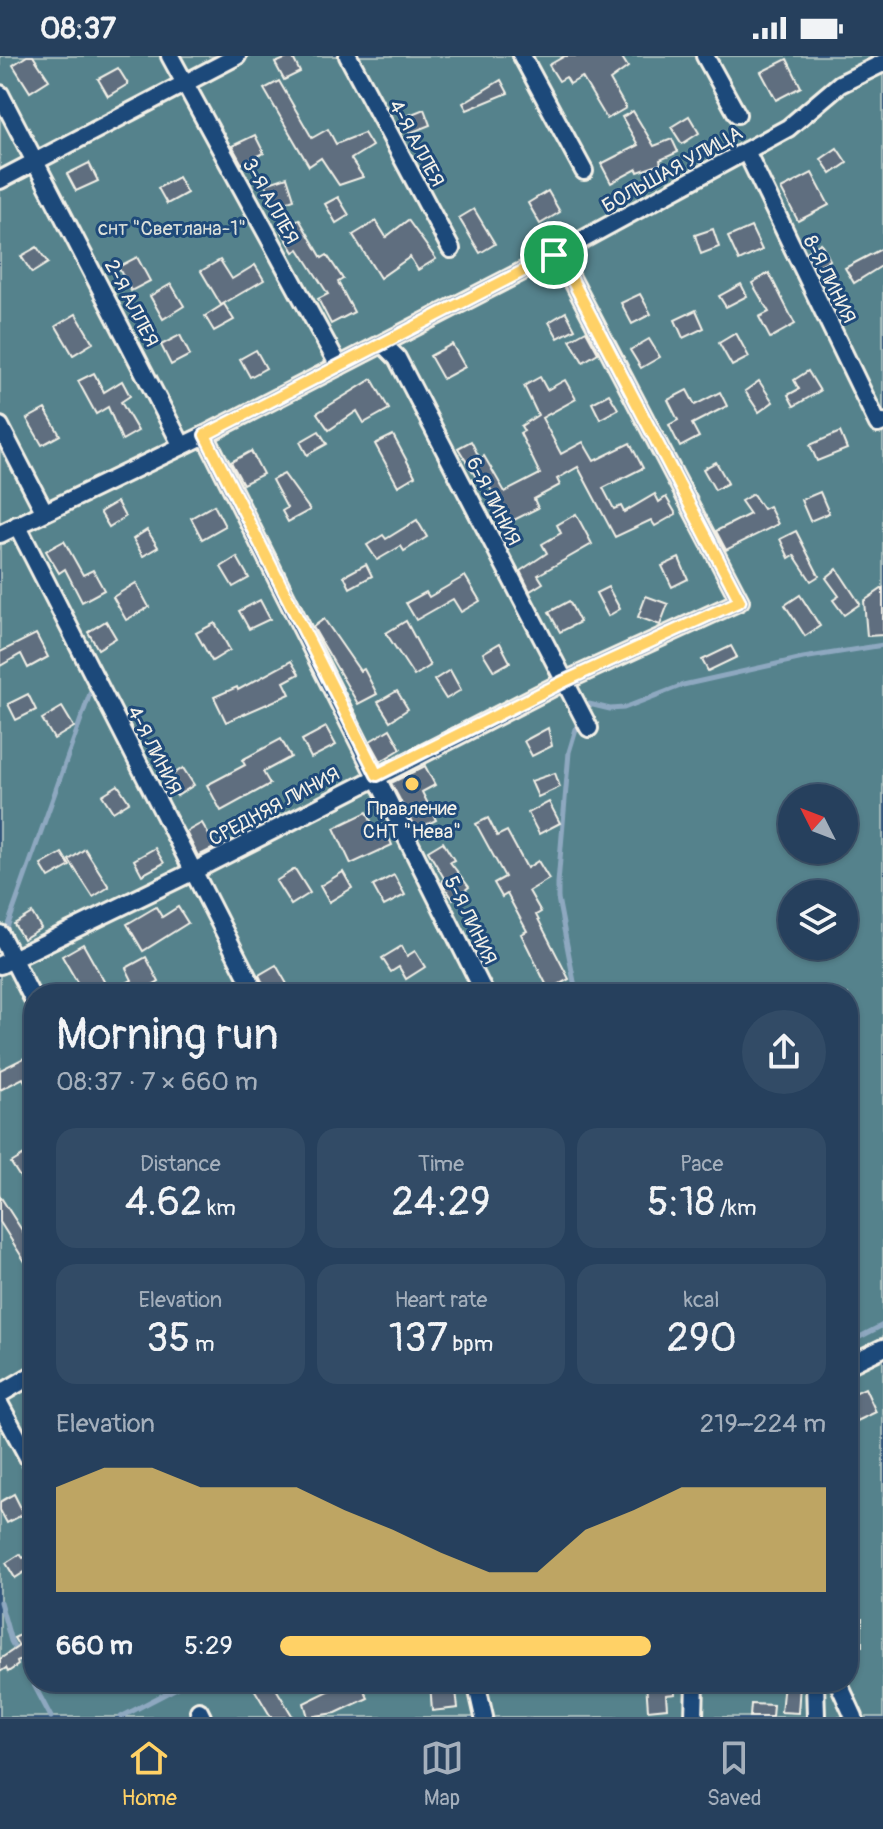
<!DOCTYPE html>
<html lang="en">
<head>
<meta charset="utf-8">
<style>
	:root { --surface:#26405d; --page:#324b66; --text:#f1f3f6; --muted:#a4afbc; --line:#425972; --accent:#ffd166 }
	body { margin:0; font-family:Pangolin,sans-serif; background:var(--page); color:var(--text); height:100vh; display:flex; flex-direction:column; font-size:30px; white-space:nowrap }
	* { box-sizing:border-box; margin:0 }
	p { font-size:26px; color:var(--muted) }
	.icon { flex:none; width:44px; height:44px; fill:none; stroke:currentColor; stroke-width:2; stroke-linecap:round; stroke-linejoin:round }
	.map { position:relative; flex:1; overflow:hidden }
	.panel { position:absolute; left:24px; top:928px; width:834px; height:708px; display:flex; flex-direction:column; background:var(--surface); border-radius:32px; box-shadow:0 2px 6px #0004,0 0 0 2px var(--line) }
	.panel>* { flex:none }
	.needle { width:52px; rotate:312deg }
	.buttons { position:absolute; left:778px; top:728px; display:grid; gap:16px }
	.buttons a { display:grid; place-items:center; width:80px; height:80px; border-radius:50%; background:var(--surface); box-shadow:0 2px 6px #0004,0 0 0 2px var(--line); font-size:40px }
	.pin { position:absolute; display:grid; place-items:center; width:68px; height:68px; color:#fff; margin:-34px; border:4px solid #fff; border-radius:50%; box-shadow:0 2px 8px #0007 }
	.round { display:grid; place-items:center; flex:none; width:84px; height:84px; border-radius:42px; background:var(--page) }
	.headline { display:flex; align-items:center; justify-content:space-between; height:136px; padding:0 32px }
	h1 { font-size:44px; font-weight:600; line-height:60px }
	.metrics { display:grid; grid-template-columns:repeat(3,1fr); gap:12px; height:136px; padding:8px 32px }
	.metrics div { display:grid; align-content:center; border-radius:20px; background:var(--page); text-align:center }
	.metrics b { font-size:40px; font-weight:600 }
	.metrics small { font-size:22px; font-weight:400 }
	.metrics p { font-size:22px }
	.chart { height:224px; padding:16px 32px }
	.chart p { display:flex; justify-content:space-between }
	.chart svg { width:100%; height:144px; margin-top:8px; fill:var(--accent); opacity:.7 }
	ul { padding:0 32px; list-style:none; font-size:26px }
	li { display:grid; grid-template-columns:128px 96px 1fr; align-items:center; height:60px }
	li i { height:20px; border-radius:10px; background:var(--accent) }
	.status { display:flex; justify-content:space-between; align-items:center; height:56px; padding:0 40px; background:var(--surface); direction:ltr }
	.status svg { height:22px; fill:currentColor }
	.tab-bar { display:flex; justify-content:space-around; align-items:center; height:112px; border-top:2px solid var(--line); background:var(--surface); font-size:22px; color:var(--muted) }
	.tab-bar a { display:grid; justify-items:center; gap:4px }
	.tab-bar .active { color:var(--accent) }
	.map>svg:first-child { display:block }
	.green { fill:#54828c; stroke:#a4baba; stroke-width:2; fill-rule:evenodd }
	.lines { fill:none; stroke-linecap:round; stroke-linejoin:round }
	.stream { stroke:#8ea8c0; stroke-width:5 }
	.building { fill:#5f6e7f; stroke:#f4f1e8; stroke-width:2 }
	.minor-casing { stroke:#f4f1e8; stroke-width:22 }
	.minor { stroke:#1f4a7a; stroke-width:16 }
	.route-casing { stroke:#fff; stroke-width:16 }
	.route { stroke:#ffd166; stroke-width:10 }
	.poi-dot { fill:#ffd166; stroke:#1f4a7a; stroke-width:3 }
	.labels { text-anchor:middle; stroke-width:6; stroke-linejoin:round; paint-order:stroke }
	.street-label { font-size:20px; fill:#f4f1e8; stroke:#1f4a7a }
	.park-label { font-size:20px; fill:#dce0da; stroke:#1f4a7a }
	.poi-label { font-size:20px; fill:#f4f1e8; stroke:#1f4a7a }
</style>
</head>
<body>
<div class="status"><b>08:37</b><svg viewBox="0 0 49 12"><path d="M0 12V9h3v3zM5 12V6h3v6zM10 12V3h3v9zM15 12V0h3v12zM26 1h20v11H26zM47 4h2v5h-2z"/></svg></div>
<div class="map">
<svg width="883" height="1661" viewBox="0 0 883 1661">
	<rect width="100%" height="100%" fill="#32557c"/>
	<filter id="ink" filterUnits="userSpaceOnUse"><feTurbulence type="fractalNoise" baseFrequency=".0125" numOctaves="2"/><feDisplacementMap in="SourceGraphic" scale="16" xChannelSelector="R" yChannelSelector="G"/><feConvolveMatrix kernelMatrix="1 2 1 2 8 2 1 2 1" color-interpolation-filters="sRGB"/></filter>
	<g filter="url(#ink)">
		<path class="green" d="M 0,0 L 883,0 L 883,1661 L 0,1661 ZM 792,742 L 844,742 L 844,794 L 792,794 ZM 792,838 L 844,838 L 844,890 L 792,890 ZM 34,938 L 848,938 L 848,1626 L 34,1626 Z"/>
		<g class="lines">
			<g class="stream">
				<path d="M 585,654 L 589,648 L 610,653 L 624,652 L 683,629 L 803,602 L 883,589"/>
				<path d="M 4,880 L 93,629"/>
				<path d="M 574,938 L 575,931 L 558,842 L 558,827 L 569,696 L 579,663"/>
				<path d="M 848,1287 L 883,1269"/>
				<path d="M 0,1546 L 11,1585 L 51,1661"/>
				<path d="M 121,1661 L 188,1626"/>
			</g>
		</g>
		<g class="building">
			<path d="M 27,0 L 33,0 L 49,24 L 30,36 L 13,9 Z"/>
			<path d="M 292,0 L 300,16 L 284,24 L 275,7 Z"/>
			<path d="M 565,0 L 621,0 L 628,11 L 610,24 L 626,52 L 607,63 L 582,21 L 570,28 L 566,21 L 559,25 L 549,9 Z"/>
			<path d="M 787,3 L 801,31 L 776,44 L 761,16 Z"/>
			<path d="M 118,12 L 128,28 L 108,40 L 98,23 Z"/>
			<path d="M 501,24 L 508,37 L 467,54 L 463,47 Z"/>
			<path d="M 279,25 L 312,82 L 328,73 L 336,88 L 364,77 L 372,90 L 351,103 L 363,121 L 339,129 L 321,102 L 309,110 L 264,33 Z"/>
			<path d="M 424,53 L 430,69 L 410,77 L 404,61 Z"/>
			<path d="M 633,55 L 654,90 L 672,83 L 678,96 L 660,104 L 661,108 L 638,116 L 637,113 L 611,127 L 601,108 L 638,89 L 622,61 Z"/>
			<path d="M 689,60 L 699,77 L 682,88 L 671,71 Z"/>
			<path d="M 255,79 L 264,97 L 242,108 L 232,90 Z"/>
			<path d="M 837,92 L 847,107 L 831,118 L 821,103 Z"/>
			<path d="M 89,107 L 98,125 L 76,135 L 67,118 Z"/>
			<path d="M 812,117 L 829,149 L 798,165 L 781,133 Z"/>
			<path d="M 178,121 L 187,137 L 167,148 L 158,132 Z"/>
			<path d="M 287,121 L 294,143 L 274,150 L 266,128 Z"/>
			<path d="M 548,135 L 560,156 L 540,168 L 528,147 Z"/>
			<path d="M 338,141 L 349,159 L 336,167 L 325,148 Z"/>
			<path d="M 474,153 L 495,188 L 480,197 L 459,162 Z"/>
			<path d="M 299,163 L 322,202 L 327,199 L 343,223 L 338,226 L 354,256 L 331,268 L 318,243 L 328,238 L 299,193 L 294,196 L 281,174 Z"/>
			<path d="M 408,164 L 436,203 L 418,214 L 410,201 L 380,222 L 353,179 L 376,165 L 386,181 Z"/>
			<path d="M 751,171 L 762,194 L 739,205 L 728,181 Z"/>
			<path d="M 713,173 L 719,191 L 701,198 L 695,179 Z"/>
			<path d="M 821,187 L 830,204 L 816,211 L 808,195 Z"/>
			<path d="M 37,191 L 48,207 L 32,217 L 21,200 Z"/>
			<path d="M 883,192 L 883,209 L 854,227 L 845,212 Z"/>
			<path d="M 137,201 L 150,225 L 131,235 L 118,211 Z"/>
			<path d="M 220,204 L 232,223 L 255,209 L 264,224 L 221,249 L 201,215 Z"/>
			<path d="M 769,217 L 795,268 L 770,282 L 759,261 L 769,256 L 752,227 Z"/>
			<path d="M 171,228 L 184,250 L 163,263 L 150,240 Z"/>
			<path d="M 741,228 L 747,240 L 726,251 L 719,240 Z"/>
			<path d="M 640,238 L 651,258 L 632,268 L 621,247 Z"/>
			<path d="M 224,248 L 234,264 L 214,275 L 205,260 Z"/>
			<path d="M 696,254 L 704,272 L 683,282 L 675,264 Z"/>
			<path d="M 566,256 L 575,273 L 558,282 L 549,266 Z"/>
			<path d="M 76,258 L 93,287 L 73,299 L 56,270 Z"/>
			<path d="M 586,275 L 598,297 L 583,306 L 570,284 Z"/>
			<path d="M 736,277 L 749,301 L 732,310 L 719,287 Z"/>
			<path d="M 180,279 L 190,299 L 171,309 L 161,289 Z"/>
			<path d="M 649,283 L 660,301 L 641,312 L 630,294 Z"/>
			<path d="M 452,288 L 465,311 L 443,323 L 430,300 Z"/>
			<path d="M 256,294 L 266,312 L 250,321 L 240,303 Z"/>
			<path d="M 808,315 L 820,335 L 794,350 L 788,339 L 799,333 L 794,324 Z"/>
			<path d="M 94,317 L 104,336 L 122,325 L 130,340 L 121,346 L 138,375 L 122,384 L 108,351 L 96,358 L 78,325 Z"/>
			<path d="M 540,321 L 547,334 L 565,324 L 576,343 L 542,362 L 561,398 L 583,386 L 594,405 L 630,387 L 643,412 L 603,432 L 614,453 L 621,450 L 624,456 L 655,438 L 659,446 L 666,441 L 676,458 L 655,470 L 651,464 L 615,481 L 578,411 L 557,423 L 560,429 L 534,443 L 538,452 L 508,467 L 485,422 L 479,426 L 458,392 L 471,385 L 480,403 L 484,400 L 505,436 L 540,418 L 520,377 L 524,375 L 521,370 L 538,359 L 524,330 Z"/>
			<path d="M 372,323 L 389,353 L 364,367 L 357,355 L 329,374 L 317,357 Z"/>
			<path d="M 759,325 L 773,346 L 759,356 L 745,335 Z"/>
			<path d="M 687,334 L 695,349 L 720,336 L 727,350 L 692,368 L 699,381 L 680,391 L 669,369 L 678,364 L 668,344 Z"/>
			<path d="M 609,338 L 618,353 L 600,363 L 592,347 Z"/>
			<path d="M 45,353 L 60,379 L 42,389 L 27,363 Z"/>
			<path d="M 319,375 L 327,388 L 307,399 L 300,386 Z"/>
			<path d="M 840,376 L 847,393 L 817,405 L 810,389 Z"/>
			<path d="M 393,379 L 415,420 L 398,430 L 375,388 Z"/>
			<path d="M 251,395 L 263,418 L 243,428 L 231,406 Z"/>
			<path d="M 716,406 L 728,427 L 715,434 L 703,413 Z"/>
			<path d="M 284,418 L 310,454 L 288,466 L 282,455 L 287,452 L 272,424 Z"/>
			<path d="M 820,436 L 829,457 L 810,465 L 801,444 Z"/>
			<path d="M 753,438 L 763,453 L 769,450 L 778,468 L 726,494 L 716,475 L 750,458 L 741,445 Z"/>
			<path d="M 117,446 L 125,461 L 109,471 L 100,456 Z"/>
			<path d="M 214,449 L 225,470 L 202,483 L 191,462 Z"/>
			<path d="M 576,458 L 592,488 L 538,519 L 543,527 L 530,535 L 520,515 L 547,497 L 542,488 L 561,477 L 557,469 Z"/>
			<path d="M 417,464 L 427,481 L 404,495 L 401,490 L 377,504 L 367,489 L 383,479 L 386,483 Z"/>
			<path d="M 147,474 L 158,491 L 143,500 L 133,483 Z"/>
			<path d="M 796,475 L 819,520 L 811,525 L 794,499 L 789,502 L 780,483 Z"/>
			<path d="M 64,485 L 83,519 L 93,514 L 104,534 L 82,546 L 65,513 L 59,517 L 46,495 Z"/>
			<path d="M 237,501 L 249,522 L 233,531 L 221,511 Z"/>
			<path d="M 679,502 L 688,523 L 672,531 L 662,510 Z"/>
			<path d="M 366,508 L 372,520 L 350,532 L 344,520 Z"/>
			<path d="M 837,513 L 860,548 L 844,559 L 833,544 L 839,540 L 826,522 Z"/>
			<path d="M 465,520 L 480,545 L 461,556 L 453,543 L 416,564 L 406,547 L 426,536 L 429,541 Z"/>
			<path d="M 136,527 L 149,551 L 126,564 L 113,541 Z"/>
			<path d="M 608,531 L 620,553 L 608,560 L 596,537 Z"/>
			<path d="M 883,532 L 883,579 L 867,580 L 864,545 Z"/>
			<path d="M 800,539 L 820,570 L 805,580 L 785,549 Z"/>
			<path d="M 646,540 L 668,548 L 660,569 L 638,561 Z"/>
			<path d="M 260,544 L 270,563 L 249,573 L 239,555 Z"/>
			<path d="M 569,545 L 580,566 L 560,576 L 549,556 Z"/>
			<path d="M 324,563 L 360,615 L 364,613 L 377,638 L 358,648 L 313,571 Z"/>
			<path d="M 106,565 L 116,582 L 98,593 L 88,576 Z"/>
			<path d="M 406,565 L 430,610 L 414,620 L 386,577 Z"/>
			<path d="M 215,567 L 230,594 L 212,605 L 196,577 Z"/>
			<path d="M 36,578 L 48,601 L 28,612 L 21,598 L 0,610 L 0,596 Z"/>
			<path d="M 500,587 L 510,606 L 494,615 L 483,597 Z"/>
			<path d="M 731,590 L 737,601 L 708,615 L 702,604 Z"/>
			<path d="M 291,605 L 299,618 L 284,626 L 290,638 L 226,666 L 214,641 L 237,631 L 238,634 Z"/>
			<path d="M 450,614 L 461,634 L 446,643 L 434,624 Z"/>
			<path d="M 397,635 L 408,653 L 390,665 L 378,646 Z"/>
			<path d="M 28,638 L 36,654 L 16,664 L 8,648 Z"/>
			<path d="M 62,651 L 74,671 L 54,683 L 42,663 Z"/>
			<path d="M 326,671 L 336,689 L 311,702 L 302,684 Z"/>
			<path d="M 548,672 L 552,690 L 532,700 L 524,685 Z"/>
			<path d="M 390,673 L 401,693 L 381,705 L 370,685 Z"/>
			<path d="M 281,683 L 291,701 L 263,716 L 270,728 L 221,755 L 207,729 L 245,709 L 242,704 Z"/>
			<path d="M 425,710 L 435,729 L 422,736 L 436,764 L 416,774 L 391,727 Z"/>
			<path d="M 183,712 L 194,729 L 177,740 L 166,723 Z"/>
			<path d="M 555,717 L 560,731 L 538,741 L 531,725 Z"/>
			<path d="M 118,729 L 129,746 L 113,756 L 102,739 Z"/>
			<path d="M 549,746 L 560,767 L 539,778 L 528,757 Z"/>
			<path d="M 367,756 L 378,781 L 387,777 L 392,789 L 351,808 L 334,772 Z"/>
			<path d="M 488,762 L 497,780 L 507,775 L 527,812 L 538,805 L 549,823 L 529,835 L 541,856 L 536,859 L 569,923 L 549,934 L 521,878 L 527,875 L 507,838 L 502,841 L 494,827 L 505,821 L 476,768 Z"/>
			<path d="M 202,767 L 216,791 L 198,800 L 186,776 Z"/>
			<path d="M 443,786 L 454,804 L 450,806 L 469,831 L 453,843 L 442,827 L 444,822 L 428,795 Z"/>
			<path d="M 155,792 L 164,807 L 142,819 L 134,804 Z"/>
			<path d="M 85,793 L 109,831 L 93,841 L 69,804 Z"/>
			<path d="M 62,797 L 70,810 L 49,822 L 41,809 Z"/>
			<path d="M 295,813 L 310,837 L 291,849 L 276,825 Z"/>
			<path d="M 343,816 L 352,832 L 329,846 L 320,830 Z"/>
			<path d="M 394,819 L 405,839 L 384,850 L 373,830 Z"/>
			<path d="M 156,851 L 162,861 L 178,851 L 188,867 L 143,895 L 127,868 Z"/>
			<path d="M 32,857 L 41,872 L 23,883 L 14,868 Z"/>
			<path d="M 83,888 L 110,936 L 132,924 L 126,912 L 146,901 L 159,926 L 138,938 L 84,938 L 62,900 Z"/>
			<path d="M 402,890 L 407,900 L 415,895 L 425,911 L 406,923 L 399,911 L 391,916 L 382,902 Z"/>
			<path d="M 276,909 L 287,928 L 268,938 L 259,919 Z"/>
			<path d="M 34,997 L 34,1043 L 23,1022 L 0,1034 L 0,1014 Z"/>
			<path d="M 34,1093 L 34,1115 L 21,1123 L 11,1107 Z"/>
			<path d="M 0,1140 L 34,1193 L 34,1205 L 27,1209 L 0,1166 Z"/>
			<path d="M 865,1332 L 876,1356 L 857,1365 L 848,1340 Z"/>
			<path d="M 14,1438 L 24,1458 L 7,1467 L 0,1454 L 0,1446 Z"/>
			<path d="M 34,1496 L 34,1510 L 15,1522 L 6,1507 L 20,1498 L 23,1502 Z"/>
			<rect x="848" y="1562" width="14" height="28"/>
			<path d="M 26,1576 L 34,1590 L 34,1597 L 17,1606 L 18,1609 L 8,1616 L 6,1612 L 0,1616 L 0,1603 L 19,1590 L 14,1582 Z"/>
			<path d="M 250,1626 L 272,1626 L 293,1661 L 271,1661 Z"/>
			<path d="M 347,1626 L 360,1626 L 368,1642 L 336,1657 L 308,1661 L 304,1647 Z"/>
			<path d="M 430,1626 L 455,1626 L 458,1652 L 432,1655 Z"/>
			<path d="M 646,1626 L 674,1626 L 675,1638 L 666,1639 L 667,1652 L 648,1654 Z"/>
			<path d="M 784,1627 L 800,1628 L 798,1657 L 781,1656 Z"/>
			<path d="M 751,1648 L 773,1649 L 772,1661 L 750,1661 Z"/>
		</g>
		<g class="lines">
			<g class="minor-casing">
				<g id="minor">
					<path d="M 170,0 L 339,310"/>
					<path d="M 348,0 L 451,193"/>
					<path d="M 522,0 L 584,115"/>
					<path d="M 705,0 L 737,58"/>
					<path d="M 0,38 L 182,390"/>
					<path d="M 746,95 L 878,368 L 883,366"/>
					<path d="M 0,124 L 237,0"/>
					<path d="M 383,288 L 397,302 L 589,672"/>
					<path d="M 0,370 L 44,455"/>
					<path d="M 205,379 L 485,938"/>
					<path d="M 17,469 L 256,938"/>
					<path d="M 0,478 L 205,379 L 558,197 L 788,72 L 840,28 L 883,7"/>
					<path d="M 0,878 L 34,945"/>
					<path d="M 0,909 L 194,815 L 565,625 L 740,545 L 558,197"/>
					<path d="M 848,1309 L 883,1292"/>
					<path d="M 0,1338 L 34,1318"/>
					<path d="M 0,1349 L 34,1412"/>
					<path d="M 476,1626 L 484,1661"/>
					<path d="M 815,1626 L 816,1661"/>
					<path d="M 838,1626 L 854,1661"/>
					<path d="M 199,1655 L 202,1661"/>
					<path d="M 694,1661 L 695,1626"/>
				</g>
			</g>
			<use href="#minor" class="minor"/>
		</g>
	</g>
	<g class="lines" filter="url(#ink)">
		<g class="route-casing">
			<path id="route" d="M 558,197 L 740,545 L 565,625 L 377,719 L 205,379 Z"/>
		</g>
		<use href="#route" class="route"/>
	</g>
	<circle class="poi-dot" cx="412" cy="728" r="8"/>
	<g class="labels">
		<g class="street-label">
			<text transform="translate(417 87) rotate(62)" y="7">4-Я АЛЛЕЯ</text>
			<text transform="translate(672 113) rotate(-29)" y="7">БОЛЬШАЯ УЛИЦА</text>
			<text transform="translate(271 145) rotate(61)" y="7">3-Я АЛЛЕЯ</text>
			<text transform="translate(830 223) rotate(64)" y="7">8-Я ЛИНИЯ</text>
			<text transform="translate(132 247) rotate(63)" y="7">2-Я АЛЛЕЯ</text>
			<text transform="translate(494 445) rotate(63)" y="7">6-Я ЛИНИЯ</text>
			<text transform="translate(155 694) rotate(63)" y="7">4-Я ЛИНИЯ</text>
			<text transform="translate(274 750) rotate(-28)" y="7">СРЕДНЯЯ ЛИНИЯ</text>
			<text transform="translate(471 864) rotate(64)" y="7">5-Я ЛИНИЯ</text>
		</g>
		<g class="park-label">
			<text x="172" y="179">снт "Светлана-1"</text>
		</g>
		<g class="poi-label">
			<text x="412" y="759">Правление<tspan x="412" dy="23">СНТ "Нева"</tspan></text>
		</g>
	</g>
</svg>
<div class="buttons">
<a><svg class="needle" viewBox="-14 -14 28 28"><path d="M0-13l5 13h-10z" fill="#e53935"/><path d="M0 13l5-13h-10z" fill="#a4afbc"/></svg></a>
<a><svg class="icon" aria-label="layers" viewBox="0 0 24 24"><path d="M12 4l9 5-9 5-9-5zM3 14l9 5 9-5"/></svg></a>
</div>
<div class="pin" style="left:554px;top:199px;background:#1e9e55"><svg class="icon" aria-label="arrive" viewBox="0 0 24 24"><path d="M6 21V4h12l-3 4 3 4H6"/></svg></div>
<section class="panel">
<div class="headline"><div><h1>Morning run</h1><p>08:37 · 7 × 660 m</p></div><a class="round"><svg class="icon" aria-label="share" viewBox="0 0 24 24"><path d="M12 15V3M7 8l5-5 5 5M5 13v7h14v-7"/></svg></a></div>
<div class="metrics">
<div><p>Distance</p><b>4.62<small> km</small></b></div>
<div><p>Time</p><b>24:29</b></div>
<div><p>Pace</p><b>5:18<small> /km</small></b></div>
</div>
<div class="metrics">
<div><p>Elevation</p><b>35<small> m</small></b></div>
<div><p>Heart rate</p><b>137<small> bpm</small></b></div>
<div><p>kcal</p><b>290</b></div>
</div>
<div class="chart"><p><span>Elevation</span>219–224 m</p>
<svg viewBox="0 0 160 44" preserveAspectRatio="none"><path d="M0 44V12L10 6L20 6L30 12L40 12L50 12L60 19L70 25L80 32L90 38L100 38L110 25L120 19L130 12L140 12L150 12L160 12V44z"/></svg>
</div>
<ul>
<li><b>660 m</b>5:29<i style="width:68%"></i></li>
</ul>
</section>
</div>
<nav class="tab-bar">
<a class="active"><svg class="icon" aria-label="home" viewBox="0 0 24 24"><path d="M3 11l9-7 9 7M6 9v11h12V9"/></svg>Home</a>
<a><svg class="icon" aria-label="map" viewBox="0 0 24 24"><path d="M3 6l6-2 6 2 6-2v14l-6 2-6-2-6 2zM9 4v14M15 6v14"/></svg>Map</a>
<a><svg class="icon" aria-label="saved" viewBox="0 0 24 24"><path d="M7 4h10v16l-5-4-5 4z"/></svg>Saved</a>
</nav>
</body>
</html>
